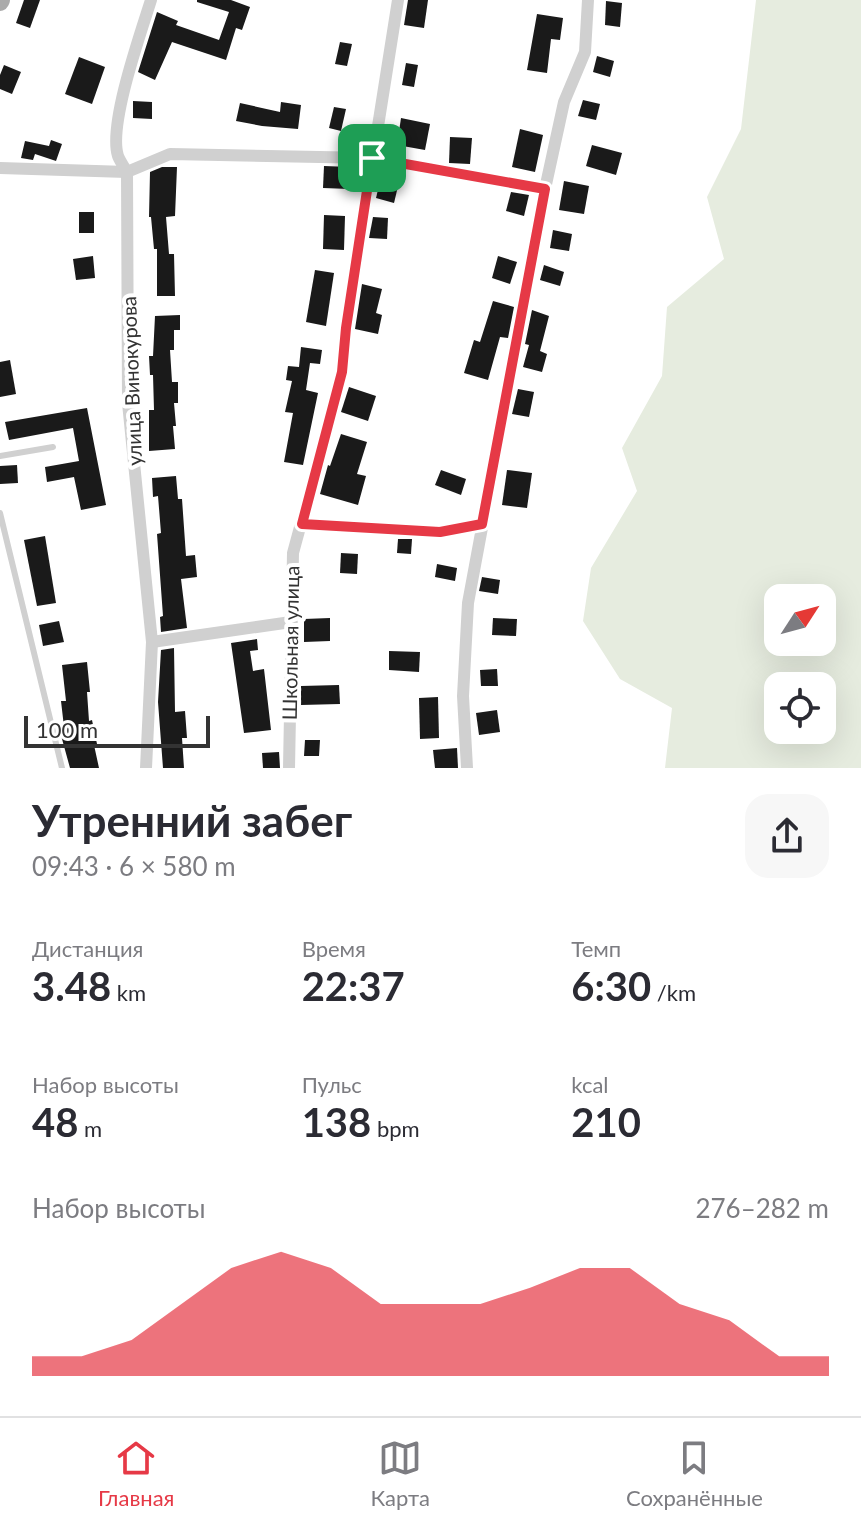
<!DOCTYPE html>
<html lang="ru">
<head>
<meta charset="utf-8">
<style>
	:root { --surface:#fff; --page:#f7f7f7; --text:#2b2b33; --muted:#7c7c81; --line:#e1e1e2; --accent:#e63946 }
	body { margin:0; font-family:Lato,sans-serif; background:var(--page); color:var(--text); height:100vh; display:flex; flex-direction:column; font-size:30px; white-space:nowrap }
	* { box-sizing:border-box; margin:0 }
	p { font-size:26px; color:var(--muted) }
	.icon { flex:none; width:44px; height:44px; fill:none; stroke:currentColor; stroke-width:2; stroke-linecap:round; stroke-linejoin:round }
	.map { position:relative; height:768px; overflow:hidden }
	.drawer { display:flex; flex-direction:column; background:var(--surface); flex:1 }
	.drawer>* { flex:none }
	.needle { width:52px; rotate:54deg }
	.controls { position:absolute; left:764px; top:584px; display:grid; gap:16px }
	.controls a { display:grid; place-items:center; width:72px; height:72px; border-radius:16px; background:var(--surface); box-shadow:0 8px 32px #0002; font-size:40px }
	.scale { position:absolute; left:24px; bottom:20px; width:186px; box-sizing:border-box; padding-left:8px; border:4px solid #333; border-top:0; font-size:22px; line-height:28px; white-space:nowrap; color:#333; -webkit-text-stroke:6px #fff; paint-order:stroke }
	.pin { position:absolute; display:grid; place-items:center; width:68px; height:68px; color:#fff; margin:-34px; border-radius:16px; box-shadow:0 4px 12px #0006 }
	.round { display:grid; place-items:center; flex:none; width:84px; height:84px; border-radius:24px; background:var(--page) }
	.headline { display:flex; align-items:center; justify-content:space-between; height:136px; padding:0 32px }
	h1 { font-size:44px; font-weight:700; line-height:60px }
	.metrics { display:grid; grid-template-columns:repeat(3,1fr); gap:12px; height:136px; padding:8px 32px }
	.metrics div { display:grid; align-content:center }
	.metrics b { font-size:40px; font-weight:700 }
	.metrics small { font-size:22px; font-weight:400 }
	.metrics p { font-size:22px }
	.chart { height:224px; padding:16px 32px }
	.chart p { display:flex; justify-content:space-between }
	.chart svg { width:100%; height:144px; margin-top:8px; fill:var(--accent); opacity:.7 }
	.tabs { display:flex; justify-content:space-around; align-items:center; height:112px; border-top:2px solid var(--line); background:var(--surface); font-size:22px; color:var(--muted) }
	.tabs a { display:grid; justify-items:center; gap:4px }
	.tabs .selected { color:var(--accent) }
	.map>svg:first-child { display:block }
	.green { fill:#e6ecdf; fill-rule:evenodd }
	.building { fill:#1a1a1a }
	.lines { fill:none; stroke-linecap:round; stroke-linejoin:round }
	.service { stroke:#d0d0d0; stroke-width:6 }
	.minor { stroke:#d0d0d0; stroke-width:12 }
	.primary { stroke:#ababab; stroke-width:18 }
	.route-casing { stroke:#fff; stroke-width:16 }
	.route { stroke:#e63946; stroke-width:10 }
	.labels { text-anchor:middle; stroke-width:8; stroke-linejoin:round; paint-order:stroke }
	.street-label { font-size:20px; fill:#333; stroke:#fff }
</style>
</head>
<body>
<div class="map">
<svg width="861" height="768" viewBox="0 0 861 768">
	<rect width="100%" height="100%" fill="#fff"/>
	<path class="green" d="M 756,0 L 861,0 L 861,768 L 665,768 L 672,708 L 620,679 L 583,621 L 591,568 L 637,491 L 622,448 L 662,376 L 667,307 L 724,259 L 707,197 L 741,129 ZM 778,598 L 822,598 L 822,642 L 778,642 ZM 778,686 L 822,686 L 822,730 L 778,730 Z"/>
	<g class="building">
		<path d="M 24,0 L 40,0 L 30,28 L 16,23 Z"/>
		<path d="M 197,0 L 231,0 L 250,7 L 242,30 L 236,28 L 226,60 L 172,42 L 155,80 L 138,72 L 157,12 L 178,21 L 176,25 L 219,40 L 229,12 L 197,2 Z"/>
		<path d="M 408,0 L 428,0 L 424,28 L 404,25 Z"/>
		<path d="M 606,1 L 622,3 L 620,27 L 605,25 Z"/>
		<path d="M 537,14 L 563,18 L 560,40 L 551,39 L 547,73 L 527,70 Z"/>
		<path d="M 340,42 L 352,44 L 347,66 L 335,64 Z"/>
		<path d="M 597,56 L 614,61 L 610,77 L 593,72 Z"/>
		<path d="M 79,57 L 105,67 L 92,104 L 65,94 Z"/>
		<path d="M 406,63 L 418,65 L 414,87 L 402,85 Z"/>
		<path d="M 4,65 L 21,72 L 12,94 L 0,89 L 0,75 Z"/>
		<path d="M 583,100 L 600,104 L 596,120 L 578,116 Z"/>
		<path d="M 133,101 L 152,102 L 152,119 L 133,118 Z"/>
		<path d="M 281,102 L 301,105 L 298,129 L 262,126 L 236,121 L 240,103 L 280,112 Z"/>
		<path d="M 334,107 L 346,109 L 341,131 L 329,128 Z"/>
		<path d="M 401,118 L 430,124 L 425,150 L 397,145 Z"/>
		<path d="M 520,129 L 543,135 L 535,172 L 512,167 Z"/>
		<path d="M 450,137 L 472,138 L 470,164 L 449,163 Z"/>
		<path d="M 51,140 L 62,144 L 56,161 L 35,154 L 33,160 L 21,158 L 25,141 L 49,146 Z"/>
		<path d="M 592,145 L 622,153 L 616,175 L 586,166 Z"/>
		<path d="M 324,166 L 350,167 L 350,189 L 323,188 Z"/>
		<path d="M 162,167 L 177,167 L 175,216 L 166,217 L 169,254 L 174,254 L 175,296 L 157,296 L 157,249 L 154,249 L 151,217 L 149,217 L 150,172 Z"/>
		<path d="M 382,173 L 400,178 L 394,203 L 376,198 Z"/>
		<path d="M 564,181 L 589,186 L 584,214 L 559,210 Z"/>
		<path d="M 511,192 L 529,195 L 524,216 L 506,211 Z"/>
		<rect x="79" y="212" width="15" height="21"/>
		<path d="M 324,215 L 345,216 L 344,250 L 323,249 Z"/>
		<path d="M 373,217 L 388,218 L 387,239 L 369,238 Z"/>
		<path d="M 553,230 L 572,234 L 569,251 L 550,248 Z"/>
		<path d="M 93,256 L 95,278 L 76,280 L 73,259 Z"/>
		<path d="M 498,256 L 517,262 L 510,284 L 492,278 Z"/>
		<path d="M 544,265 L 564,272 L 560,286 L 540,280 Z"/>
		<path d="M 315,270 L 334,273 L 326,326 L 306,322 Z"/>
		<path d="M 362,284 L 382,289 L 376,313 L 382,315 L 378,334 L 355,329 Z"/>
		<path d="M 493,301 L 514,307 L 508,338 L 500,337 L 488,380 L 464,373 L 474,340 L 480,342 Z"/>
		<path d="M 532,310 L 549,316 L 540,351 L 547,354 L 542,372 L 523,367 L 529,345 L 525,344 Z"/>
		<path d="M 180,315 L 180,330 L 174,330 L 174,350 L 170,350 L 172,382 L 178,382 L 178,403 L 174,403 L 176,426 L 173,426 L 175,449 L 149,451 L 149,410 L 154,410 L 153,375 L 150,375 L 149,356 L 153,356 L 155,316 Z"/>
		<path d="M 301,347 L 322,350 L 320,364 L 310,363 L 306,390 L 318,393 L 303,465 L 284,462 L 293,413 L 285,412 L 292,381 L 286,380 L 288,366 L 299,367 Z"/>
		<path d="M 10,360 L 16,394 L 0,397 L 0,362 Z"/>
		<path d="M 349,387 L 376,396 L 368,421 L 341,412 Z"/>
		<path d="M 518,389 L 534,392 L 529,417 L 512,414 Z"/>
		<path d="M 87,408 L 106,505 L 81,510 L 74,477 L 47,482 L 45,467 L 79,461 L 73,428 L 9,440 L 5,422 Z"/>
		<path d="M 341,434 L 367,442 L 357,474 L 366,476 L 358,505 L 320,494 L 328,465 L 330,466 Z"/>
		<path d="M 17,465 L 18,483 L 0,484 L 0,466 Z"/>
		<path d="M 441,470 L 466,479 L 461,495 L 435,485 Z"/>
		<path d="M 507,470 L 532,473 L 527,508 L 502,505 Z"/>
		<path d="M 176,476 L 178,499 L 182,499 L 186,556 L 195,555 L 197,577 L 181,579 L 187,628 L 161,632 L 160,617 L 163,616 L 157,534 L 161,533 L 158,496 L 153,497 L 152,478 Z"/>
		<path d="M 45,536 L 56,603 L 37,606 L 24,540 Z"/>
		<path d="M 398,539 L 412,539 L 411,554 L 397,553 Z"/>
		<path d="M 341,553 L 358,554 L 357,574 L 340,573 Z"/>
		<path d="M 437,564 L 457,568 L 455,581 L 435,577 Z"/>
		<path d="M 482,577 L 500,580 L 498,594 L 479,591 Z"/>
		<path d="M 330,618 L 330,641 L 304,642 L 304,619 Z"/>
		<path d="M 493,618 L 517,619 L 516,636 L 492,635 Z"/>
		<path d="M 59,621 L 64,642 L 43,646 L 39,625 Z"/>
		<path d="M 257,639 L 258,650 L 250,651 L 253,671 L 264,669 L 271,730 L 244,733 L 231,643 Z"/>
		<path d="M 174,648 L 175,712 L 185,711 L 187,738 L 182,738 L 184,768 L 163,768 L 158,702 L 161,650 Z"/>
		<path d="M 389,651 L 420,652 L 419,672 L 389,670 Z"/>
		<path d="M 87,662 L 90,692 L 87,692 L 89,721 L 92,720 L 97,744 L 94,745 L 99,768 L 70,768 L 59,728 L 64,727 L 61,701 L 66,701 L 62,665 Z"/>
		<path d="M 497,669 L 498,686 L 481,686 L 480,670 Z"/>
		<path d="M 339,685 L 340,704 L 301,705 L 301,686 Z"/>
		<path d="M 438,697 L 439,738 L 420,739 L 419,698 Z"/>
		<path d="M 497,710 L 500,732 L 479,735 L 476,713 Z"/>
		<path d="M 305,740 L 320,740 L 319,756 L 304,756 Z"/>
		<path d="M 457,748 L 458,768 L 435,768 L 433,750 Z"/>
		<path d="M 279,752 L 280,768 L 263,768 L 262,753 Z"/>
	</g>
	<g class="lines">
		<g class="service">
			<path d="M 0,456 L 53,447"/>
			<path d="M 0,513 L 62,768"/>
		</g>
		<g class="minor">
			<path d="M 0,168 L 127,172 L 170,154 L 372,158 L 545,189"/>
			<path d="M 302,524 L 440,532 L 482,524"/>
			<path d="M 152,642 L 291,622"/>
			<path d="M 146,768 L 152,642 L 128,403 L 127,172 C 124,167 120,161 118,156 C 108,125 141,32 151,0"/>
			<path d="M 289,768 L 293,553 L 342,372 L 346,328 L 398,0"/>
			<path d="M 467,768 L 463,696 L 468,603 L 545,189 L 564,102 L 585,52 L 588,0"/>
		</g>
		<path class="primary" d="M 0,2 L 1,0"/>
	</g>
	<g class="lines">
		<g class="route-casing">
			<path id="route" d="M 372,158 L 545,189 L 482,524 L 440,532 L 302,524 L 342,372 L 346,328 Z"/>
		</g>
		<use href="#route" class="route"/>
	</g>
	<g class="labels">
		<g class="street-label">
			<text transform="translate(132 381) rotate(-92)" y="7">улица Винокурова</text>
			<text transform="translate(291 643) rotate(-89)" y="7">Школьная улица</text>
		</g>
	</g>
</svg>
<div class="controls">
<a><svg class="needle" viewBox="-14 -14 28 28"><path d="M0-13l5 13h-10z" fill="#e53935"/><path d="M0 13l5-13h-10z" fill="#7c7c81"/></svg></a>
<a><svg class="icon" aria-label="locate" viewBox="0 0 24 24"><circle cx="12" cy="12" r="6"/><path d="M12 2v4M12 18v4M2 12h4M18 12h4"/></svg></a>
</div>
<div class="scale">100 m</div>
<div class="pin" style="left:372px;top:158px;background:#1e9e55"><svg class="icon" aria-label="arrive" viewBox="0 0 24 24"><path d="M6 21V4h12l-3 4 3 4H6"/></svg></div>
</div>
<section class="drawer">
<div class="headline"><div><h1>Утренний забег</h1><p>09:43 · 6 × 580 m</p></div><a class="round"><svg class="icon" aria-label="share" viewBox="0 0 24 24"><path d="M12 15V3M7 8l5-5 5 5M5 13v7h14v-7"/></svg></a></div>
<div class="metrics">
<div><p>Дистанция</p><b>3.48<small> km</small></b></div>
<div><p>Время</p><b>22:37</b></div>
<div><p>Темп</p><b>6:30<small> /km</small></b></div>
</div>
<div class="metrics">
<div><p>Набор высоты</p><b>48<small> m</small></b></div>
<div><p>Пульс</p><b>138<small> bpm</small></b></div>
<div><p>kcal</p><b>210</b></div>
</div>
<div class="chart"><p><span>Набор высоты</span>276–282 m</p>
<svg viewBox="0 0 160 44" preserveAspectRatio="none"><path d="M0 44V38L10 38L20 33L30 22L40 11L50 6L60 11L70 22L80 22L90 22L100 17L110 11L120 11L130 22L140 27L150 38L160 38V44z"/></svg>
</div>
</section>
<nav class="tabs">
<a class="selected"><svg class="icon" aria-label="home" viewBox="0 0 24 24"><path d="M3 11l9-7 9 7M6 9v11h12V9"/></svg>Главная</a>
<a><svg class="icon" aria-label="map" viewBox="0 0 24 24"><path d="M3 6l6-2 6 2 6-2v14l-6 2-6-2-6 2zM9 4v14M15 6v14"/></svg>Карта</a>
<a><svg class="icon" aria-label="saved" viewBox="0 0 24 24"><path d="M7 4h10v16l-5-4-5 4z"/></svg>Сохранённые</a>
</nav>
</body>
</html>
